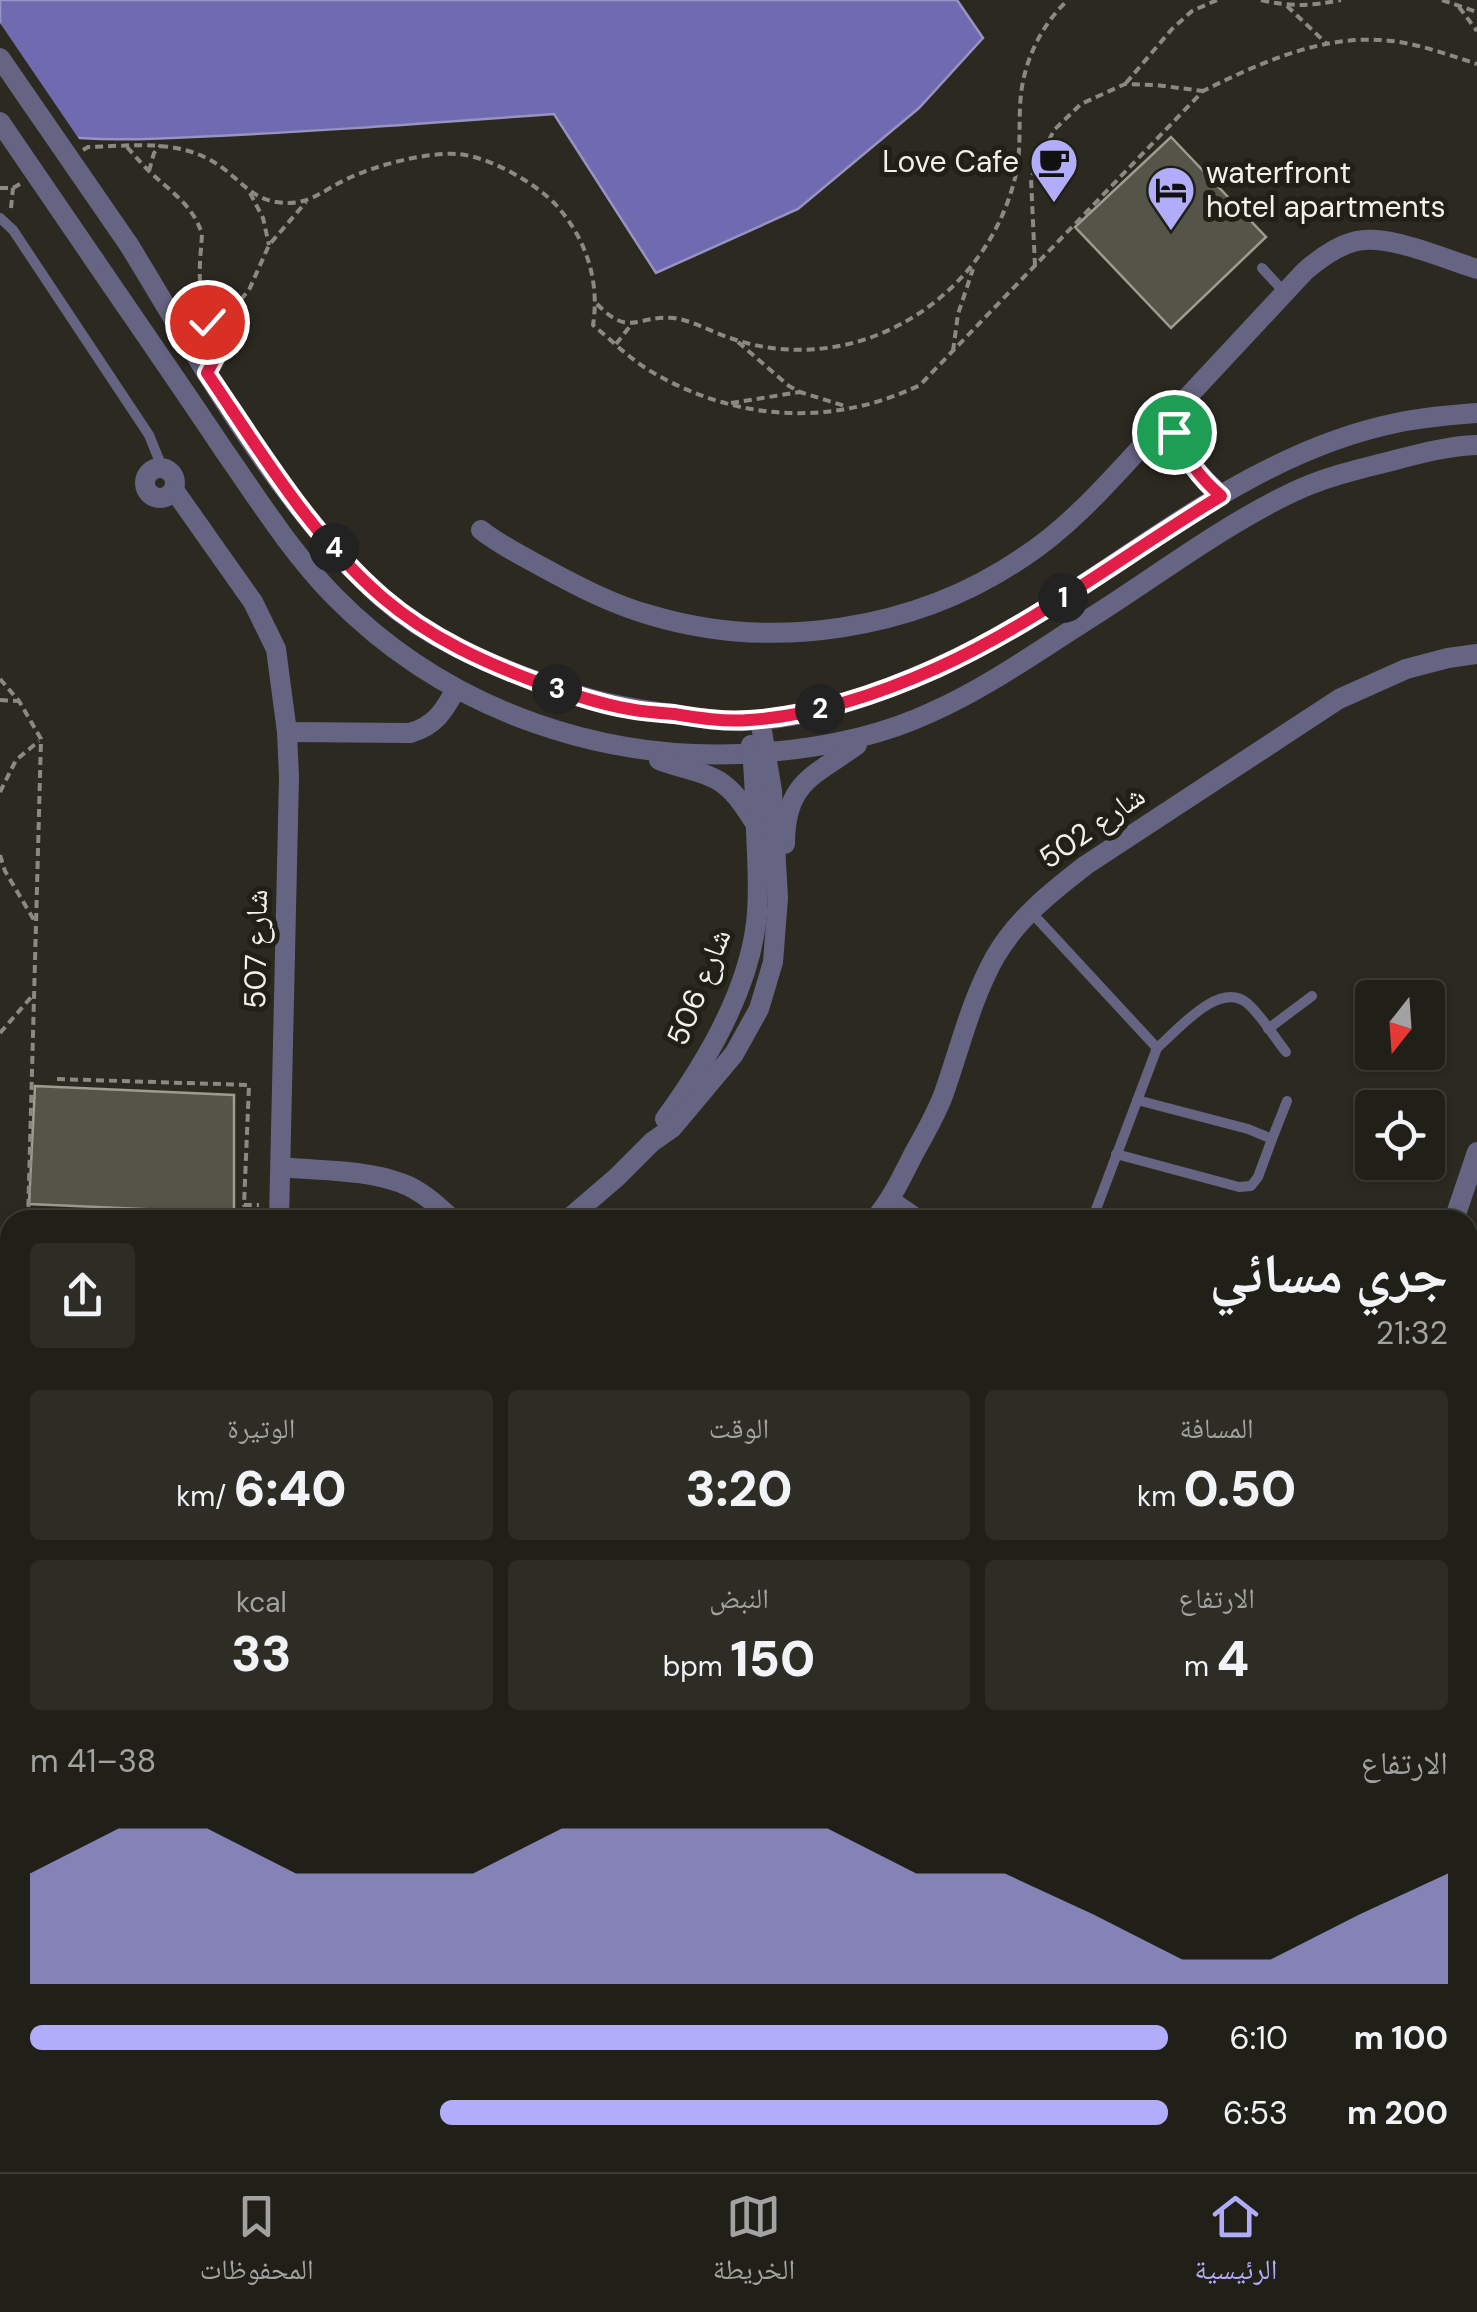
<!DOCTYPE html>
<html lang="ar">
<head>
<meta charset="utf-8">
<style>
	:root { --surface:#201f18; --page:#2d2c25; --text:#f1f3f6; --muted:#a2a2a2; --line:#3d3d37; --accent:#b1adfa }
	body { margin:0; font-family:"DM Sans","Noto Naskh Arabic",sans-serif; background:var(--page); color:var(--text); direction:rtl; height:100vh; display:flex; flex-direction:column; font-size:38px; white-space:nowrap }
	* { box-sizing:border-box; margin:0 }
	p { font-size:32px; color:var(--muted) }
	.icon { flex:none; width:55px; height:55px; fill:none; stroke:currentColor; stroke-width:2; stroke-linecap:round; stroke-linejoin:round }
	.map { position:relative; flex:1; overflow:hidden; direction:ltr }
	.side { position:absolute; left:0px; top:1210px; width:1478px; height:962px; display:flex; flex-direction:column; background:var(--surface); border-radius:30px 30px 0 0; box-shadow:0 2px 8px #0004,0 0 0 2px var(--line); direction:rtl }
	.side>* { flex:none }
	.needle { width:65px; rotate:197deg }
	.buttons { position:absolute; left:1355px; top:980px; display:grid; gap:20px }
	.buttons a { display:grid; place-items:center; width:90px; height:90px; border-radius:10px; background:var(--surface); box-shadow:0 2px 8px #0004,0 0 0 2px var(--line); font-size:50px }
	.pin { position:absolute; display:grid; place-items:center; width:85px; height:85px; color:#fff; margin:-42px; border:5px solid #fff; border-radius:50%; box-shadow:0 2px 10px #0007 }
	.km { position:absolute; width:50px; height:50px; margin:-25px; border-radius:50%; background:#222; color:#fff; font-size:28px; line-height:50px; text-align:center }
	.round { display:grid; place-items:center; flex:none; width:105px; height:105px; border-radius:10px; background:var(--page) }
	.overview { display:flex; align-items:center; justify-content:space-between; height:170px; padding:0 30px }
	h1 { font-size:55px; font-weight:800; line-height:75px }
	.figures { display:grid; grid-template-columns:repeat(3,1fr); gap:15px; height:170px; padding:10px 30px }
	.figures div { display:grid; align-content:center; border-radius:10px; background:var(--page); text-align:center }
	.figures b { font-size:50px; font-weight:800 }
	.figures small { font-size:28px; font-weight:400 }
	.figures p { font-size:28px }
	.chart { height:280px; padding:20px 30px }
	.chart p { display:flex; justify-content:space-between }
	.chart svg { width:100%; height:180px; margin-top:10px; fill:var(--accent); opacity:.7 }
	ul { padding:0 30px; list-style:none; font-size:32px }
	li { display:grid; grid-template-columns:160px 120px 1fr; align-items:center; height:75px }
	li i { height:25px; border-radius:12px; background:var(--accent) }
	.tab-bar { display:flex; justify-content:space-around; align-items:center; height:140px; border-top:2px solid var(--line); background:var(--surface); font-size:28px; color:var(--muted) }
	.tab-bar a { display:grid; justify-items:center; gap:5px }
	.tab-bar .active { color:var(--accent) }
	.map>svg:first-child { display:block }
	.green { fill:#574f1b }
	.water { fill:#706bb1; stroke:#9793c2; stroke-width:2.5 }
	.pier { fill:#2b2920 }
	.building { fill:#555449; stroke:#9e9c90; stroke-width:2.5 }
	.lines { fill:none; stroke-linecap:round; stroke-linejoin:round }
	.path { stroke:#8b8a82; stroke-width:4; stroke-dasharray:8 5; stroke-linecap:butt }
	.service { stroke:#666483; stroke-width:10 }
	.minor { stroke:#666483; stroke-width:20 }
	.minor-bridge { stroke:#666483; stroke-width:20 }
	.route-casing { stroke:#fff; stroke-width:20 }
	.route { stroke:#e11d48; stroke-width:12 }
	.labels { text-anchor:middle; stroke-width:10; stroke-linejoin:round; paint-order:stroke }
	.poi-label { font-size:30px; fill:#f2f1ea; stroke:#212016; text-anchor:end }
	.street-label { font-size:30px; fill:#f2f1ea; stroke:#212016 }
</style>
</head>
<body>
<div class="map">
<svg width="1477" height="2172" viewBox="0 0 1477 2172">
	<rect width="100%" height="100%" fill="#2b2920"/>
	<path class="green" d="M 898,2163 L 1035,2163 L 1035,2172 L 896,2172 Z"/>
	<path class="water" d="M 0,0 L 957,0 L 983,38 L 919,108 L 798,209 L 656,273 L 554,114 C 418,124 282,134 146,139 C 98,141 48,136 0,134 Z"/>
	<path class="pier" d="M 0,23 L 81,142 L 0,139 Z"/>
	<g class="building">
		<path d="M 1171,137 L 1266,237 L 1171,328 L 1075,227 Z"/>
		<path d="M 35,1086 L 234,1095 L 234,1213 L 29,1204 Z"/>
	</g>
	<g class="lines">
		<g class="path">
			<path d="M 1261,0 C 1290,7 1311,6 1341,0"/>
			<path d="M 1442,0 L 1477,12"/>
			<path d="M 1287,6 L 1326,43"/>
			<path d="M 1459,7 L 1477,31"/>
			<path d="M 1126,83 L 1172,29 L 1192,11 L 1217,0"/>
			<path d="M 127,147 C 135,156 142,164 150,172 C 171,192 193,205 202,234 C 201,258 190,320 227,315 L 249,290 L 269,245 L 306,202"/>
			<path d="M 83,150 L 88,147 C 133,146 180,138 220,166 C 239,179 252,199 277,202 C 308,207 321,191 347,179 C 376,165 426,152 458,154 C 490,157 536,183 557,206 C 586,239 600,281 593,325 C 611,340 628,357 647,369 C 732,421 831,428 920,385 L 1203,91 C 1268,59 1336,28 1410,44 C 1433,49 1455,57 1477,64"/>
			<path d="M 149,171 L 154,153 L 161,145"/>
			<path d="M 0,188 L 13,188 L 22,183"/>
			<path d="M 250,193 L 263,218 L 269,245"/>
			<path d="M 11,208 L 13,188"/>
			<path d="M 1035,266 L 1031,178 L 1054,130 L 1081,104 L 1125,84 L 1156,85 L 1203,91"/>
			<path d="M 597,304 C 630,338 636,315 673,318 C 689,320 702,327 717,333 C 842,386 983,308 1015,178 C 1022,150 1018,122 1021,94 C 1025,59 1042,24 1068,0"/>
			<path d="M 207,311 L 207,322 L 222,345 L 216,356"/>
			<path d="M 738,342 L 789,386 L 800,392 L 848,407"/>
			<path d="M 616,344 L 631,325"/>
			<path d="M 953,351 L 958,314 L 973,269"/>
			<path d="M 731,403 L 800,392"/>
			<path d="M 0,679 L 19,701 L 41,739 L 28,1220"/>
			<path d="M 0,700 L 19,701"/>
			<path d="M 0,792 L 16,760 L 39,741"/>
			<path d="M 0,855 L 5,871 L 34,920"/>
			<path d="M 0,1033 L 33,995"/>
			<path d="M 57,1079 L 249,1085 L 244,1205 L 259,1205"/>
			<path d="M 0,1246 L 10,1255"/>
			<path d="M 0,1570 L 10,1578"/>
			<path d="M 0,1751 L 10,1755"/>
			<path d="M 0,1797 L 10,1786"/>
			<path d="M 0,1802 L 10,1819"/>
			<path d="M 0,1917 L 10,1921"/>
			<path d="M 0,1951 L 10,1949"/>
			<path d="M 0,2033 L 10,1976"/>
		</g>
		<g class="service">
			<path d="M 0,218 L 13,230 L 149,435 L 162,467"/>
			<path d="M 1262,268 L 1285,293"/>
			<path d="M 1031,912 L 1157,1048 L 1092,1220"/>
			<path d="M 1268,1029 L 1312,996"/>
			<path d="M 1157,1048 C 1178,1030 1219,980 1247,1003 C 1262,1016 1274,1037 1286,1052"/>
			<path d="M 1272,1139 L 1287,1101"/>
			<path d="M 1116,1154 L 1239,1187 L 1251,1186 L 1258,1177 L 1272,1139 L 1248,1129 L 1137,1100"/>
		</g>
		<g class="minor">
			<path d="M 129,245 C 201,363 278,504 381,597 C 426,637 483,662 539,682 C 587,700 623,708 674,714 C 698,718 723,722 747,721 C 841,717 958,663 1037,614 C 1151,544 1260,451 1396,423 C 1423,417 1450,415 1477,413"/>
			<path d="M 95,261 C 138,324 181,386 223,449 C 258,499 291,552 334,596 C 448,712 610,767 770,752 C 826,747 881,736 932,712 C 986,688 1035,653 1084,622 C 1153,579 1218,528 1291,493 C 1324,477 1359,469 1395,460 C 1422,453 1448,446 1477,445"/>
			<path d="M 1170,416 C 1179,449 1195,473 1221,495"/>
			<circle cx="160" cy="483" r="15"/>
			<path d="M 174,490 L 253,602 L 276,649 L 287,732 L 289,777 L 279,1220"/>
			<path d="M 481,530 C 501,546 524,557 546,569 C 579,587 614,605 650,615 C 773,652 916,630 1022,558 C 1073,525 1113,477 1154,433 C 1205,379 1255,325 1305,271 C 1319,259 1335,247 1353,242 C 1386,232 1444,259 1477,269"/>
			<path d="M 287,732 L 410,733 C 435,726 444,711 456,689"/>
			<path d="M 659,760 C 678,768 701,770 719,781 C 735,791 745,808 755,823"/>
			<path d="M 785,844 C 785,782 814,776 857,745"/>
			<path d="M 665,1119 C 705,1064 748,991 756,923 C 760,892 757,861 756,830 C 755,802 755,773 751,745"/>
			<path d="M 281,1167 C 319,1171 364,1169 401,1183 C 421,1190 437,1205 453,1220"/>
			<path d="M 891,1201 L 919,1220"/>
			<path d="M 567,1220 L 617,1177 L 652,1142 L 672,1128 L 734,1054 L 759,1009 L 773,962 L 778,898 L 772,791 L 760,719"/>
			<path d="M 874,1220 C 891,1200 901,1179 913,1155 C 924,1135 936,1115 944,1093 C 960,1048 971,1000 995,957 C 1017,919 1051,892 1086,865 L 1339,699 L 1406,669 L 1448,658 L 1477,654"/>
			<path d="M 1454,1220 L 1477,1152"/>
			<path d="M 1468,1947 L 1477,1946"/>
			<path d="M 1468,1978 L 1477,1977"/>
			<path d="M 1074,2162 L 1075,2172"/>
			<path d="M 221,2172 L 226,2162"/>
			<path d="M 350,2172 L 352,2162"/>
			<path d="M 580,2172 L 581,2162"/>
			<path d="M 877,2172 L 878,2162"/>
		</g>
		<g class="minor-bridge">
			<path d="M 0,58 L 129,245"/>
			<path d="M 0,122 L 95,261"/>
		</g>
	</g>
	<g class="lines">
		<g class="route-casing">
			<path id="route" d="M 207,322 L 222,345 L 207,373 C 260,451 311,536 383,598 C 430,638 485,663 542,684 C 570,694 599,704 629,709 C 644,712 659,713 674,714 C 698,718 724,722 749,720 C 813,716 879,694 937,668 C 1038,622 1126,553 1221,496 C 1199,477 1185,458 1174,432"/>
		</g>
		<use href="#route" class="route"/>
	</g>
	<defs>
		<g id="cafe-pin" transform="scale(2.5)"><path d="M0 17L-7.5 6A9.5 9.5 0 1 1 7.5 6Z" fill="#b1adfa" stroke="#212016"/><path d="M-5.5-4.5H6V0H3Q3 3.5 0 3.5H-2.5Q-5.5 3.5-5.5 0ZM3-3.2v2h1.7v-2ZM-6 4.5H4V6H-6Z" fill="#111"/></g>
		<g id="hotel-pin" transform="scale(2.5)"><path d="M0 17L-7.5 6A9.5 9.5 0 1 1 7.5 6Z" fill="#b1adfa" stroke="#212016"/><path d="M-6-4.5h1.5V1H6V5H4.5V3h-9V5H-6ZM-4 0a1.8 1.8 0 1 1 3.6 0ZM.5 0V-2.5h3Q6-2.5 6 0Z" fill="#111"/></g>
	</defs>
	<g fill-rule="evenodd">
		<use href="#cafe-pin" x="1054" y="162"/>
		<use href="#hotel-pin" x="1171" y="190"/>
	</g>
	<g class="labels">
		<g class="poi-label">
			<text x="1019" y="172">Love Cafe</text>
			<text x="1206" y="183" text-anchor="start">waterfront<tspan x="1206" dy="34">hotel apartments</tspan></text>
		</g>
		<g class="street-label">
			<text transform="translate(1092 827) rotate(-35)" y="10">شارع 502</text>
			<text transform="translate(256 949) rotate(-89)" y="10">شارع 507</text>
			<text transform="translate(699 987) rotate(-68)" y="10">شارع 506</text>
		</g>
	</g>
</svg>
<div class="buttons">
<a><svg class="needle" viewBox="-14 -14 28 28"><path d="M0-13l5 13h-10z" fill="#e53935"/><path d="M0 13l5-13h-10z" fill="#a2a2a2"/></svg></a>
<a><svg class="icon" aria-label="locate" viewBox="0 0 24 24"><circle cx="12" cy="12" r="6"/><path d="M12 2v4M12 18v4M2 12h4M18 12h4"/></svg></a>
</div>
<div class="pin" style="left:1174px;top:432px;background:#1e9e55"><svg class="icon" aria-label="arrive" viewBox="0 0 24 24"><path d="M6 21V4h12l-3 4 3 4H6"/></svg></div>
<div class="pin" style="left:207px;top:322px;background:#d93025"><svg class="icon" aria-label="check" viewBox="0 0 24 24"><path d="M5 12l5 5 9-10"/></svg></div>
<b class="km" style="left:1063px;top:598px">1</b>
<b class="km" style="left:820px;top:709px">2</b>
<b class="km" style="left:557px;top:689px">3</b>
<b class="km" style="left:334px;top:548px">4</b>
<section class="side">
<div class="overview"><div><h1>جري مسائي</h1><p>21:32</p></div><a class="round"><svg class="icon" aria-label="share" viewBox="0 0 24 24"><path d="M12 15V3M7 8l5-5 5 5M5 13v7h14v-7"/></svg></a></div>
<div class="figures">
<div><p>المسافة</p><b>0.50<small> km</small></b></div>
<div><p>الوقت</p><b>3:20</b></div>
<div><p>الوتيرة</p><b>6:40<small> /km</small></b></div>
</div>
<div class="figures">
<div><p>الارتفاع</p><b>4<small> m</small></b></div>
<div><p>النبض</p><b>150<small> bpm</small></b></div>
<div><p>kcal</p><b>33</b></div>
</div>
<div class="chart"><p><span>الارتفاع</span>38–41 m</p>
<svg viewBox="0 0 160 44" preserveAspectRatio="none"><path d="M0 44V17L10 6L20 6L30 17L40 17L50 17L60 6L70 6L80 6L90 6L100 17L110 17L120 27L130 38L140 38L150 27L160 17V44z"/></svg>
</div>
<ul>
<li><b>100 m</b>6:10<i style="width:100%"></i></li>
<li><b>200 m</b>6:53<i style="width:64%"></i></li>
</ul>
</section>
</div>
<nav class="tab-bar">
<a class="active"><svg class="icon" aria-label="home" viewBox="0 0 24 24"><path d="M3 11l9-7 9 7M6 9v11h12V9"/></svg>الرئيسية</a>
<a><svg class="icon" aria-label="map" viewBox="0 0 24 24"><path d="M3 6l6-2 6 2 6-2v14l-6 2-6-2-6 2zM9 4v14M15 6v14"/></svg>الخريطة</a>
<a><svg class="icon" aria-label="saved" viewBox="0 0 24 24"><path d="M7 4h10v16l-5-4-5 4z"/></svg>المحفوظات</a>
</nav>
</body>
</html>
